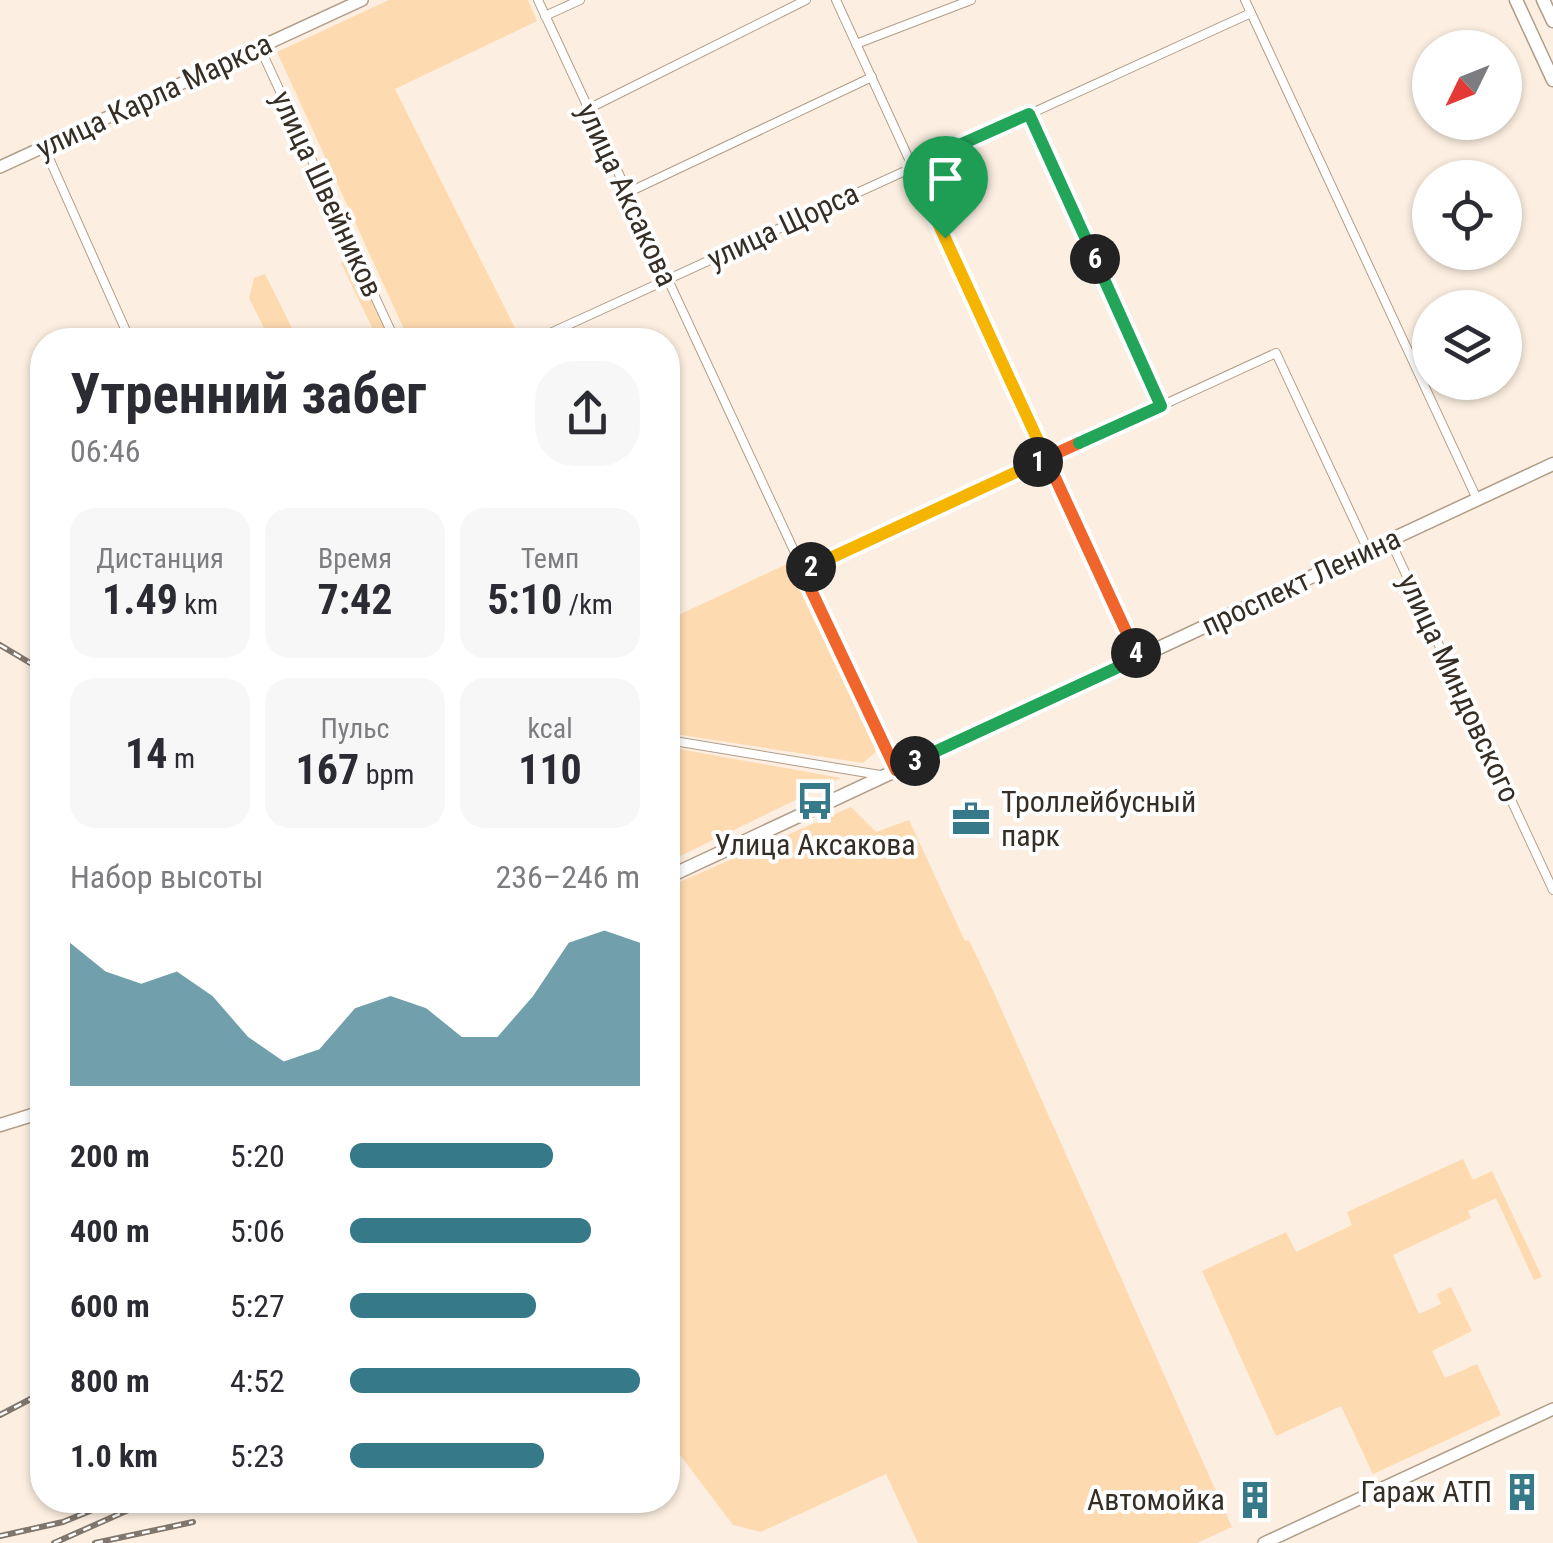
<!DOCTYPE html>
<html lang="ru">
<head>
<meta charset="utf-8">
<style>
	:root { --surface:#fff; --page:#f7f7f7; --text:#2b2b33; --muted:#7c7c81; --accent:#367989 }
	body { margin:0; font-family:"Roboto Condensed",sans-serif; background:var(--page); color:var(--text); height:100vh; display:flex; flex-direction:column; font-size:38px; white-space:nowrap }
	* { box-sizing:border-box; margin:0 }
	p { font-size:32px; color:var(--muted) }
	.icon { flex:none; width:55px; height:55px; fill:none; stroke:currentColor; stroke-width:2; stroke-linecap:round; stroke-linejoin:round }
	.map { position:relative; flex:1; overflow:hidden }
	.details { position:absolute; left:30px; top:328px; width:650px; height:1185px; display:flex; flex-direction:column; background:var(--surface); border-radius:40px; box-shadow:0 2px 8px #0004 }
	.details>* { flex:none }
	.needle { width:65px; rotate:227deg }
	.buttons { position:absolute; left:1412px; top:30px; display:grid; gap:20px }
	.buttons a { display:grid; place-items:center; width:110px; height:110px; border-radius:50%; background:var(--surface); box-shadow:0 2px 8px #0004; font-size:50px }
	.pin { position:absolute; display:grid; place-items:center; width:85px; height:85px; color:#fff; margin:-102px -42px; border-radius:50% 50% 50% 0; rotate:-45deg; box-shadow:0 0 10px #0007 }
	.pin .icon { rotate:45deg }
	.km { position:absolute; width:50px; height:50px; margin:-25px; border-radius:50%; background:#222; color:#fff; font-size:28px; line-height:50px; text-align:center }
	.round { display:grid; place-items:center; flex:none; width:105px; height:105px; border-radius:40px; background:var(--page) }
	.summary { display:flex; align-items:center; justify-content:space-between; height:170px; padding:0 40px }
	h1 { font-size:55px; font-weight:700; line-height:75px }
	.stats { display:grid; grid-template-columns:repeat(3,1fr); gap:15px; height:170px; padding:10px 40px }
	.stats div { display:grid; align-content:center; border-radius:25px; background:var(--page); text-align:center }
	.stats b { font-size:42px; font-weight:700 }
	.stats small { font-size:28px; font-weight:400 }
	.stats p { font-size:28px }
	.chart { height:280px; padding:20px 40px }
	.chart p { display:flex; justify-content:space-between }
	.chart svg { width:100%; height:180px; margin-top:10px; fill:var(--accent); opacity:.7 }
	ul { padding:0 40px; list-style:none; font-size:32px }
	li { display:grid; grid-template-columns:160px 120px 1fr; align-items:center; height:75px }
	li i { height:25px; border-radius:12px; background:var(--accent) }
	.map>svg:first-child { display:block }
	.green { fill:#fedab0 }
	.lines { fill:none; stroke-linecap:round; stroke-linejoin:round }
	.street-casing { stroke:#b19d87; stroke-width:10 }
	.secondary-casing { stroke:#b19d87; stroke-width:14 }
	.primary-casing { stroke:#b19d87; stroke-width:15 }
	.street { stroke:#fff; stroke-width:8 }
	.secondary { stroke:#fff; stroke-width:11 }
	.primary { stroke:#fff; stroke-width:12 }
	.rail-casing { stroke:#80766b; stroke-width:6 }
	.rail { stroke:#fff; stroke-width:2.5; stroke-dasharray:8; stroke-linecap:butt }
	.split-1-casing { stroke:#fff; stroke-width:20 }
	.split-2-casing { stroke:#fff; stroke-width:20 }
	.split-3-casing { stroke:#fff; stroke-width:20 }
	.split-4-casing { stroke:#fff; stroke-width:20 }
	.split-5-casing { stroke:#fff; stroke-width:20 }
	.split-6-casing { stroke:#fff; stroke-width:20 }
	.split-7-casing { stroke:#fff; stroke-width:20 }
	.split-8-casing { stroke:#fff; stroke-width:20 }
	.split-1 { stroke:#f5b400; stroke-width:12 }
	.split-2 { stroke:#f5b400; stroke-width:12 }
	.split-3 { stroke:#f0652b; stroke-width:12 }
	.split-4 { stroke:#22a559; stroke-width:12 }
	.split-5 { stroke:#f0652b; stroke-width:12 }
	.split-6 { stroke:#22a559; stroke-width:12 }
	.split-7 { stroke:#22a559; stroke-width:12 }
	.split-8 { stroke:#f5b400; stroke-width:12 }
	.labels { text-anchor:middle; stroke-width:8; stroke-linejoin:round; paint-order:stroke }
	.street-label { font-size:30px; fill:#362e25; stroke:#fff }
	.poi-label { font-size:30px; fill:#362e25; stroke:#fff; text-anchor:end }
</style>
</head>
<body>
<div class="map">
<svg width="1553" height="1543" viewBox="0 0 1553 1543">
	<rect width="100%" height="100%" fill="#fcefe1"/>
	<g class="green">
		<path d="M 389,0 L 528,0 L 537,21 L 395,89 L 521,340 L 409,340 L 277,52 Z"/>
		<path d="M 352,258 L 390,340 L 378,340 L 341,263 Z"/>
		<path d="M 265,274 L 298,340 L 270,340 L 249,298 L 254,278 Z"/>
		<path d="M 789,563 L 877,751 L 863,763 L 668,733 L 668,620 Z"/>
		<path d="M 668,747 L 841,778 L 668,862 Z"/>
		<path d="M 851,807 L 876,832 L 909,820 L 965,941 L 969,940 L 995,995 L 1232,1527 L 1197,1543 L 918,1543 L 886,1474 L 761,1532 L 733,1525 L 668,1439 L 668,887 Z"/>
		<path d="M 1463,1159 L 1473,1180 L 1492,1171 L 1542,1277 L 1534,1280 L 1496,1198 L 1468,1211 L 1471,1218 L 1393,1255 L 1419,1314 L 1441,1304 L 1437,1294 L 1451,1287 L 1472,1331 L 1432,1351 L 1445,1378 L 1477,1364 L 1501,1415 L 1373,1474 L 1341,1406 L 1276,1436 L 1202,1271 L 1286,1232 L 1296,1252 L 1352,1225 L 1347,1212 Z"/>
	</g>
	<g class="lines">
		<g class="street-casing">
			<g id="street">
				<path d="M 538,0 L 896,770"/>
				<path d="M 836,0 L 1138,658"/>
				<path d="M 1245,0 L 1477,499"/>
				<path d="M 545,16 L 580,0"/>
				<path d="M 856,44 L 971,0"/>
				<path d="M 260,48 L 395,340"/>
				<path d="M 588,109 L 806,0"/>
				<path d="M 1029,113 L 1161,406"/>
				<path d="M 44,147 L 130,340"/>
				<path d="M 627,193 L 872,77"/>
				<path d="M 535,340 L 1251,13"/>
				<path d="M 1390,540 L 1553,890"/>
				<path d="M 802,571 L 1276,353 L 1368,550"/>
				<path d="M 668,740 L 880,775"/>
			</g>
		</g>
		<g class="secondary-casing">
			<g id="secondary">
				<path d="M 0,167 L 362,0"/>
				<path d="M 1264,1543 L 1553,1409"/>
			</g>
		</g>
		<g class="primary-casing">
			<g id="primary">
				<path d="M 1516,0 L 1553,80"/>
				<path d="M 1543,0 L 1553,21"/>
				<path d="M 668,877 L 1553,464"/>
				<path d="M 0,1125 L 42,1112"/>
			</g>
		</g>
		<use href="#street" class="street"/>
		<use href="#secondary" class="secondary"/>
		<use href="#primary" class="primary"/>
		<g class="rail-casing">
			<g id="rail">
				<path d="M 0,645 L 42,670"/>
				<path d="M 0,1415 L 42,1393"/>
				<path d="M 0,1536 L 63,1522 L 117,1500"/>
				<path d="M 54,1543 L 151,1500"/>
				<path d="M 95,1543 L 193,1522"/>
			</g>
		</g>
		<use href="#rail" class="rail"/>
	</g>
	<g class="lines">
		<g class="split-1-casing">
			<path id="split-1" d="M 945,238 L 1046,458 L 1038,462"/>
		</g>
		<g class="split-2-casing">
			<path id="split-2" d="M 811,567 L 1038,462"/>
		</g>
		<g class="split-3-casing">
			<path id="split-3" d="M 811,567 L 802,571 L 896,770 L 915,761"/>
		</g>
		<g class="split-4-casing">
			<path id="split-4" d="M 915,761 L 1138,658 L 1136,653"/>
		</g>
		<g class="split-5-casing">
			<path id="split-5" d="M 1079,443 L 1046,458 L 1136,653"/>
		</g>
		<g class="split-6-casing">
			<path id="split-6" d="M 1079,443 L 1161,406 L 1095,259"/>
		</g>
		<g class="split-7-casing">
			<path id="split-7" d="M 946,151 L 1029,114 L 1095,259"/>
		</g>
		<g class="split-8-casing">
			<path id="split-8" d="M 945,238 L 912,167 L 946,151"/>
		</g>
		<use href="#split-1" class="split-1"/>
		<use href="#split-2" class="split-2"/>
		<use href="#split-3" class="split-3"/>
		<use href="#split-4" class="split-4"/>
		<use href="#split-5" class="split-5"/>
		<use href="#split-6" class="split-6"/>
		<use href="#split-7" class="split-7"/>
		<use href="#split-8" class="split-8"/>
	</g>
	<defs>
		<g id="bus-bare" transform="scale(3)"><path d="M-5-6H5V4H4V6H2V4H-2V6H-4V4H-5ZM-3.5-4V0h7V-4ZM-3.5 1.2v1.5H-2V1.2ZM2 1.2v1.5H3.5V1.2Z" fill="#367989" stroke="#fff" stroke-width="2.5" paint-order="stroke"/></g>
		<g id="office-bare" transform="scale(3)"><path d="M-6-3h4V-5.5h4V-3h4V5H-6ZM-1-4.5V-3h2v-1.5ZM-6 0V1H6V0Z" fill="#367989" stroke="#fff" stroke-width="2.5" paint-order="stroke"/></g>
		<g id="building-bare" transform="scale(3)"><path d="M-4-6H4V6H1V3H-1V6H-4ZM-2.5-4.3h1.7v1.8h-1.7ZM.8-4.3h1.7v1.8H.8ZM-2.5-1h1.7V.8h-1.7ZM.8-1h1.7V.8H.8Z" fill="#367989" stroke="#fff" stroke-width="2.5" paint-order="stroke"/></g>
	</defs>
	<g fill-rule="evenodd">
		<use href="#bus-bare" x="815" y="801"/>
		<use href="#office-bare" x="971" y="819"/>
		<use href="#building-bare" x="1522" y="1492"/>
		<use href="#building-bare" x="1255" y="1500"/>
	</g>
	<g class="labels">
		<g class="street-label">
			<text transform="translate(154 96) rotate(-25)" y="10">улица Карла Маркса</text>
			<text transform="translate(327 194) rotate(65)" y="10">улица Швейников</text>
			<text transform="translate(627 195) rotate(65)" y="10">улица Аксакова</text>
			<text transform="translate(783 226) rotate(-25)" y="10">улица Щорса</text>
			<text transform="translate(1301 582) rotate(-25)" y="10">проспект Ленина</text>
			<text transform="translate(1459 688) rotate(65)" y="10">улица Миндовского</text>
		</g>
		<g class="poi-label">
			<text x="1001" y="812" text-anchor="start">Троллейбусный<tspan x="1001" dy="34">парк</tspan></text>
			<text x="815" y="855" text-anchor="middle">Улица Аксакова</text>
			<text x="1492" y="1502">Гараж АТП</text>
			<text x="1225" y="1510">Автомойка</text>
		</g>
	</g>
</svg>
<div class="buttons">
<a><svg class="needle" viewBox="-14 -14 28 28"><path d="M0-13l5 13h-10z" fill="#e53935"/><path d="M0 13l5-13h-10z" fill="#7c7c81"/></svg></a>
<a><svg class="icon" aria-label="locate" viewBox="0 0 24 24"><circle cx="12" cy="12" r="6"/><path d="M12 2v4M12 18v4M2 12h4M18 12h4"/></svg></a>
<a><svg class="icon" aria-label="layers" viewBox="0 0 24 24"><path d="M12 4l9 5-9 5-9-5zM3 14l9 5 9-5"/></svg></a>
</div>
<div class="pin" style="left:945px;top:238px;background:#1e9e55"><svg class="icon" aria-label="arrive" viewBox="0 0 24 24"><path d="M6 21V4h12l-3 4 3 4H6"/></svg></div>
<b class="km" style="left:1038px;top:462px">1</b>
<b class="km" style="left:811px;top:567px">2</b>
<b class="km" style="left:915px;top:761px">3</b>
<b class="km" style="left:1136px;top:653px">4</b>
<b class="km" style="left:1095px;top:259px">6</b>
<section class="details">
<div class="summary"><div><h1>Утренний забег</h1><p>06:46</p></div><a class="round"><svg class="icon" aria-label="share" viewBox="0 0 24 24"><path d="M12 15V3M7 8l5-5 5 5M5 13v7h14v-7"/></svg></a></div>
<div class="stats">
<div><p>Дистанция</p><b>1.49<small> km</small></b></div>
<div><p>Время</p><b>7:42</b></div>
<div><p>Темп</p><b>5:10<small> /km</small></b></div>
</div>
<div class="stats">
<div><b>14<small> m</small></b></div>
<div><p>Пульс</p><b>167<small> bpm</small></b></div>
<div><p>kcal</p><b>110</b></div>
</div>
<div class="chart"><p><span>Набор высоты</span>236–246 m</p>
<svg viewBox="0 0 160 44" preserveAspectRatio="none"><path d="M0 44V9L10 16L20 19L30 16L40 22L50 32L60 38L70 35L80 25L90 22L100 25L110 32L120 32L130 22L140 9L150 6L160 9V44z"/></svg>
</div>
<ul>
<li><b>200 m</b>5:20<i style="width:70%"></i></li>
<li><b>400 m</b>5:06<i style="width:83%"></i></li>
<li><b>600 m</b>5:27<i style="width:64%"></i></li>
<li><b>800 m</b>4:52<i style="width:100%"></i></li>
<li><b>1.0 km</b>5:23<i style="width:67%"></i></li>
</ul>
</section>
</div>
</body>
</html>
